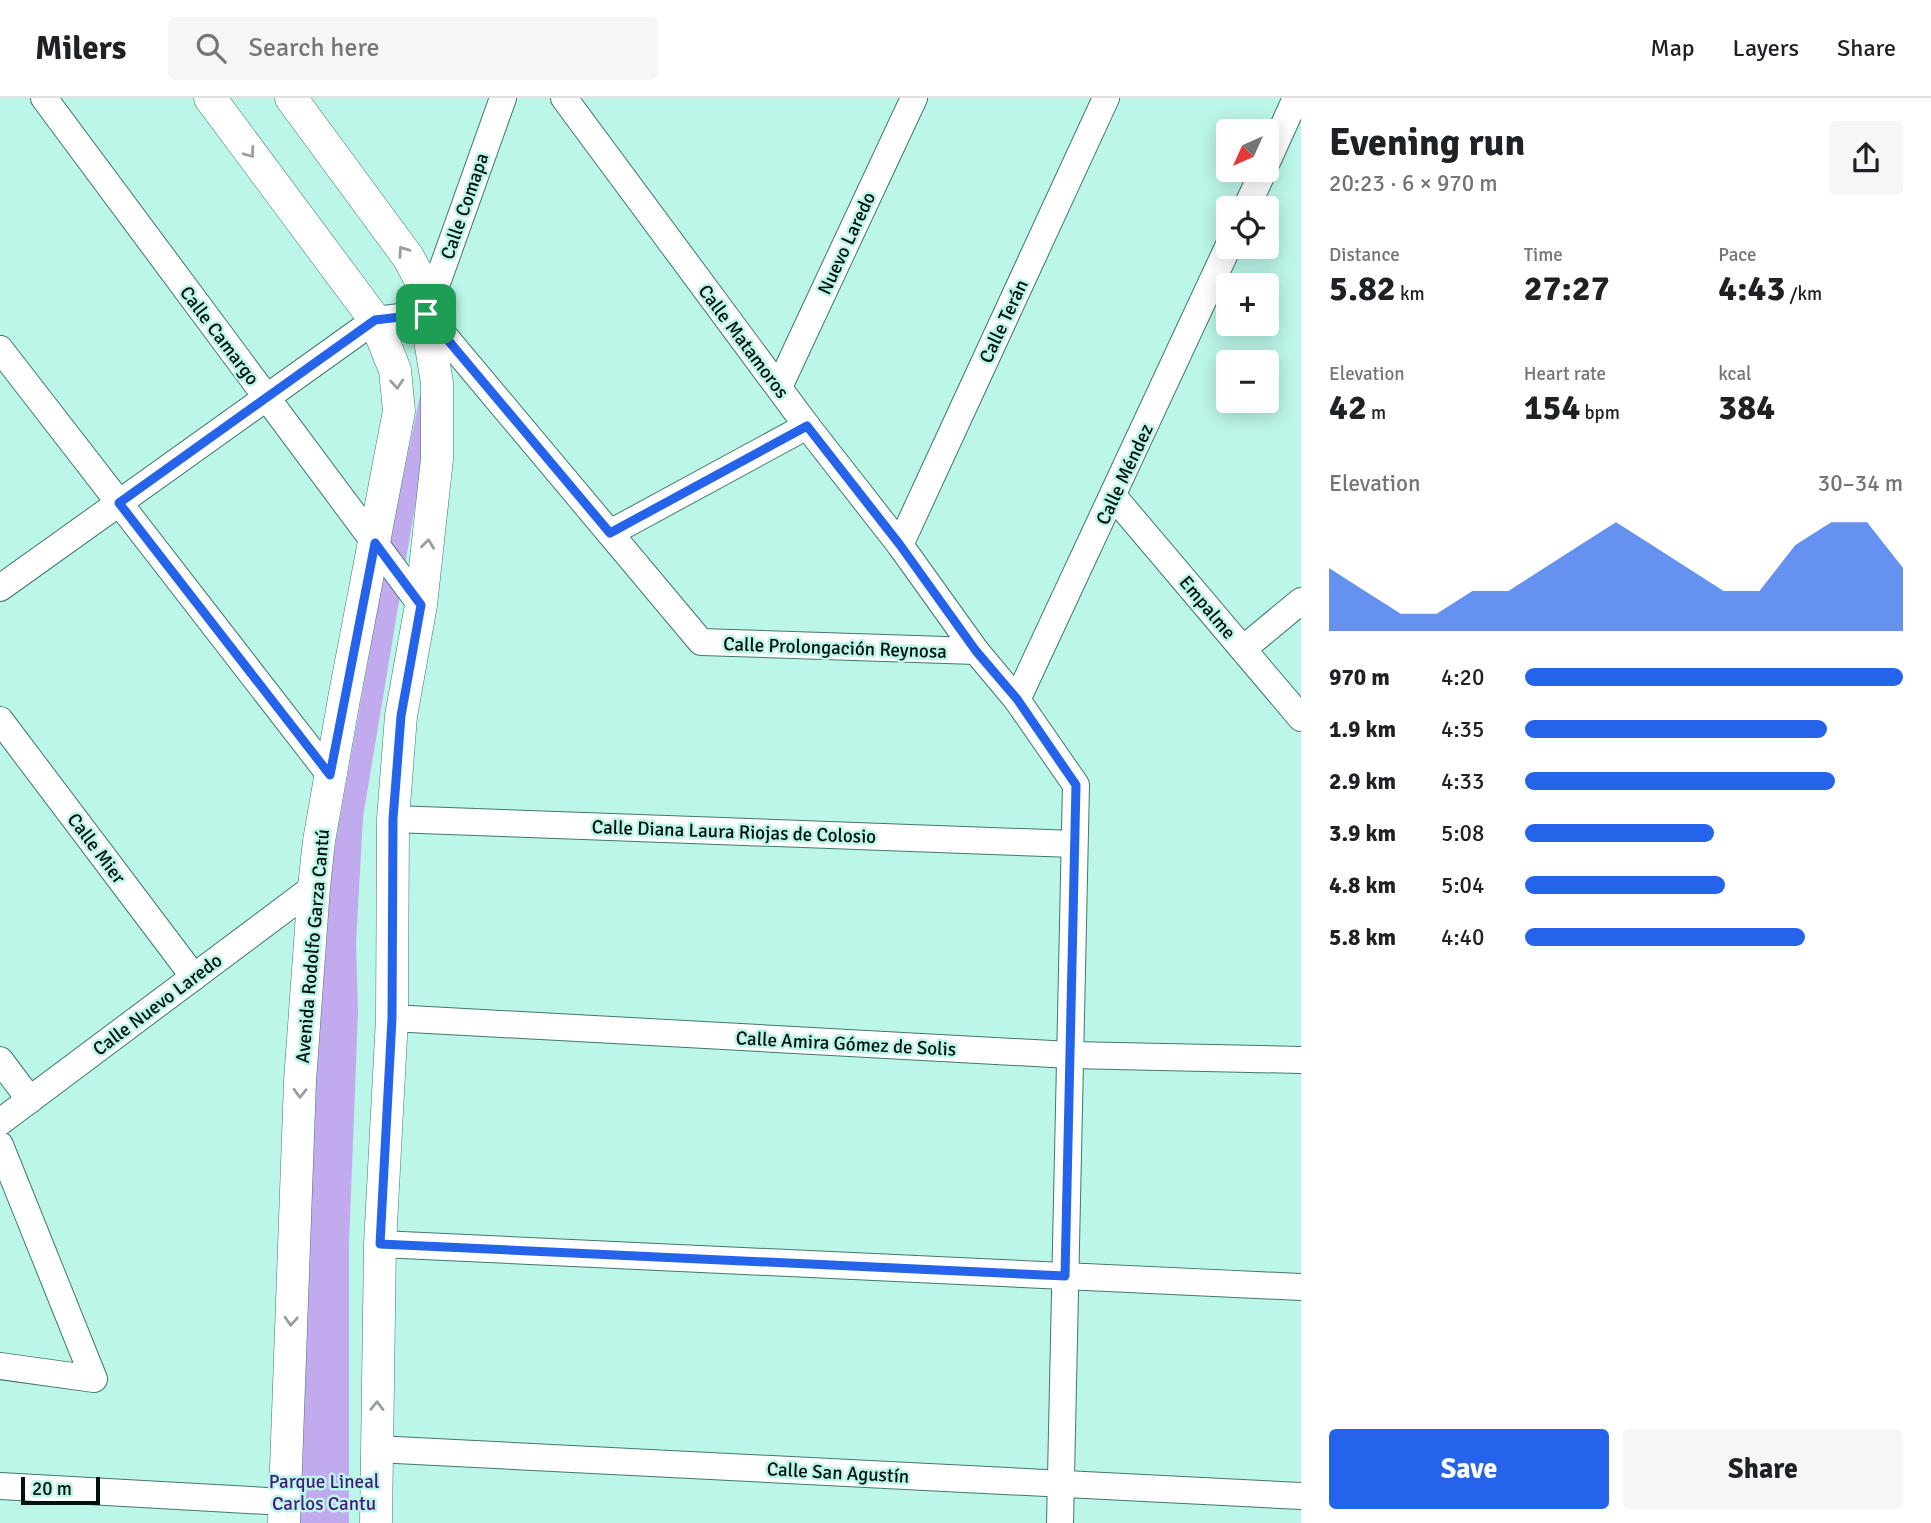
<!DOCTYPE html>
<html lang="en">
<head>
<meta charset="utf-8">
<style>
	:root { --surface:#fff; --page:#f6f6f6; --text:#202124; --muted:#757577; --line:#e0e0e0; --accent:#2563eb }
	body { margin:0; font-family:Signika,sans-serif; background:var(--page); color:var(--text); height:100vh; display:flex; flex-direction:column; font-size:26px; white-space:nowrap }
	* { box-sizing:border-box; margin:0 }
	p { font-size:23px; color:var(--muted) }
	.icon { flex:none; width:38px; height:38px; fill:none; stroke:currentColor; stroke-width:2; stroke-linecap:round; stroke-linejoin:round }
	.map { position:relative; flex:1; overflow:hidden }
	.drawer { display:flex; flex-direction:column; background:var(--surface); width:630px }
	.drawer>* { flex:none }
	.needle { width:46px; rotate:225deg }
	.fabs { position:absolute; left:1216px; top:21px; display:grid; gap:14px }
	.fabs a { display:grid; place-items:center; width:63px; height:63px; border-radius:7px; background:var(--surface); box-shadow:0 4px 18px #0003; font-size:35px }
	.scale { position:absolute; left:21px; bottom:18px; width:79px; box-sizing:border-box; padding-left:7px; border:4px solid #00100c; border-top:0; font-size:19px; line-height:24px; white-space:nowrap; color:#00100c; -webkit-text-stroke:5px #bcf6e9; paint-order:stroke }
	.pin { position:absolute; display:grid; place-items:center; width:60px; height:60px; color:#fff; margin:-30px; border-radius:14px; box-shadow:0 4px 10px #0006 }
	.round { display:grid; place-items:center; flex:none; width:74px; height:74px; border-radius:7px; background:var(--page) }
	.overview { display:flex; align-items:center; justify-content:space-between; height:119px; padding:0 28px }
	h1 { font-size:38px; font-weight:700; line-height:52px }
	.figures { display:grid; grid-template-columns:repeat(3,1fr); gap:10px; height:119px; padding:7px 28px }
	.figures div { display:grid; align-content:center }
	.figures b { font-size:35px; font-weight:700 }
	.figures small { font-size:19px; font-weight:400 }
	.figures p { font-size:19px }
	.chart { height:196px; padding:14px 28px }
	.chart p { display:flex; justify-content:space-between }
	.chart svg { width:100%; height:126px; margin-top:7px; fill:var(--accent); opacity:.7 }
	.primary-button { display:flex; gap:14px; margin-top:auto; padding:14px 28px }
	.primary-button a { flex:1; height:80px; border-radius:7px; background:var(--accent); color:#fff; font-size:28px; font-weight:700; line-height:80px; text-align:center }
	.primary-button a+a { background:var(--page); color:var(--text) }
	ul { padding:0 28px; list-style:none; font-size:23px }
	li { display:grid; grid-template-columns:112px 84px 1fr; align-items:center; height:52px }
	li i { height:18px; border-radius:9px; background:var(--accent) }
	header { display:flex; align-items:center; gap:42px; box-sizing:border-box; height:98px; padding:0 35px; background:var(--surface); border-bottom:2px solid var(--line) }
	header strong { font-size:33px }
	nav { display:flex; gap:38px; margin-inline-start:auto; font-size:24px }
	.search { width:490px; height:63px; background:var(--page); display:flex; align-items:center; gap:18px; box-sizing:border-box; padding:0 24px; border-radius:7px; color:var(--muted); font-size:26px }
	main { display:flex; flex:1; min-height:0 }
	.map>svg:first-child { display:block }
	.green { fill:#c1aaee }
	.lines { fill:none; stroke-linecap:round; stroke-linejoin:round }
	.minor-casing { stroke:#41776d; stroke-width:28 }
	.major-casing { stroke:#41776d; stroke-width:33 }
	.minor { stroke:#fff; stroke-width:26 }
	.major { stroke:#fff; stroke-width:32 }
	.oneway { stroke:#999f9e }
	.route-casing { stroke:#fff; stroke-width:14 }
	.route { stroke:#2563eb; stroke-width:9 }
	.labels { text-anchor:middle; stroke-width:5; stroke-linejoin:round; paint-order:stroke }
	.street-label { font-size:19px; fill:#00100c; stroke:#bcf6e9 }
	.park-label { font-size:19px; fill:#461979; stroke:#bcf6e9 }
</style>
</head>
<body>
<header>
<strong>Milers</strong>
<div class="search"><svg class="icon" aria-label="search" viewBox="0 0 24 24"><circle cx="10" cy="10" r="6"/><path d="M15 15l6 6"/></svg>Search here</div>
<nav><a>Map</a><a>Layers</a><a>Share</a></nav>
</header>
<main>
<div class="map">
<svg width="1301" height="1425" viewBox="0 0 1301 1425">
	<rect width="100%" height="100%" fill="#bcf6e9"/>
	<path class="green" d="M 425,294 L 428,330 L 363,719 L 356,845 L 358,914 L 349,1146 L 349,1425 L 296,1425 L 314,985 L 329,782 L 388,451 L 420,298 Z"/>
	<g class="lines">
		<g class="minor-casing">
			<g id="minor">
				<path d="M 44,0 L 421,507"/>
				<path d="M 564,0 L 807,328 L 900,447 L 976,553 L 1017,602 L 1076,687 L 1060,1425"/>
				<path d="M 1267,64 L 1296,0"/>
				<path d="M 1246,110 L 1264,72"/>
				<path d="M 426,216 L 701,544 L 976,553"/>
				<path d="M 426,216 L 503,0"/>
				<path d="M 0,251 L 330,677"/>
				<path d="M 779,289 L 914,0"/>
				<path d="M 1114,399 L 1301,620"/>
				<path d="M 610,435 L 807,328"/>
				<path d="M 900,447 L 1106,0"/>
				<path d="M 0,490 L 375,222 L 426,216"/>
				<path d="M 1243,551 L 1301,503"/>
				<path d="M 1017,602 L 1228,149"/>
				<path d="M 0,622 L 194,879"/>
				<path d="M 393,721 L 1074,746"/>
				<path d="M 392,920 L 1070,957 L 1301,962"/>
				<path d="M 0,962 L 30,1002"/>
				<path d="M 0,1024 L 314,789"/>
				<path d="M 0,1047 L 94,1281 L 0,1268"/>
				<path d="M 380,1146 L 1301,1189"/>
				<path d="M 376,1351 L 1301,1398"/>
				<path d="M 0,1388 L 285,1404"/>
			</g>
		</g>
		<g class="major-casing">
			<g id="major">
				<path d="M 210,0 L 375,222 L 395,272 L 399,313 L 344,601 L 319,743 L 314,789 L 300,983 L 284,1425"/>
				<path d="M 291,0 L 408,159 L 420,181 L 437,285 L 437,361 L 421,507 L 401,618 L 393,721 L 392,920 L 380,1146 L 376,1425"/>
			</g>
		</g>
		<use href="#minor" class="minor"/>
		<use href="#major" class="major"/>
	</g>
	<defs><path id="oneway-chevron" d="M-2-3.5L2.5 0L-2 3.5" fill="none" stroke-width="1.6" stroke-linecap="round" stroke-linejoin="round" transform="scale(1.75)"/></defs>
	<g class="oneway">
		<use href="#oneway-chevron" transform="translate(250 55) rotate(53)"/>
		<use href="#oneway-chevron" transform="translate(403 153) rotate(-125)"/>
		<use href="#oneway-chevron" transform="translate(397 286) rotate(85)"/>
		<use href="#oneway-chevron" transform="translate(428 446) rotate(-83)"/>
		<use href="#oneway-chevron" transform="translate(300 995) rotate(92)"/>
		<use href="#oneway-chevron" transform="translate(291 1223) rotate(93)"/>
		<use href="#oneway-chevron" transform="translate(377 1308) rotate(-89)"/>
	</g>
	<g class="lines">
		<g class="route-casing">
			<path id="route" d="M 426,216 L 610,435 L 807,328 L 900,447 L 976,553 L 1017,601 L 1076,687 L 1065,1178 L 380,1146 L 392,920 L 393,721 L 401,618 L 421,507 L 375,445 L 330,677 L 119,405 L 375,222 Z"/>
		</g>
		<use href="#route" class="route"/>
	</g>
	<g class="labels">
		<g class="street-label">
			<text transform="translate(464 108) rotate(-71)" y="7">Calle Comapa</text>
			<text transform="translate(846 145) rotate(-65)" y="7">Nuevo Laredo</text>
			<text transform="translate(1003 223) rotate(-65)" y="7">Calle Terán</text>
			<text transform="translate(220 237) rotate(53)" y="7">Calle Camargo</text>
			<text transform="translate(744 243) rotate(53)" y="7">Calle Matamoros</text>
			<text transform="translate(1124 376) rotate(-65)" y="7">Calle Méndez</text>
			<text transform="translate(1208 509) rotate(50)" y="7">Empalme</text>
			<text transform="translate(835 549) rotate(2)" y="7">Calle Prolongación Reynosa</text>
			<text transform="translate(734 733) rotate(2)" y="7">Calle Diana Laura Riojas de Colosio</text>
			<text transform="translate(97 750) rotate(53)" y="7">Calle Mier</text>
			<text transform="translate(312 848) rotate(-85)" y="7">Avenida Rodolfo Garza Cantú</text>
			<text transform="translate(157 906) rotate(-37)" y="7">Calle Nuevo Laredo</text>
			<text transform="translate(846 945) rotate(3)" y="7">Calle Amira Gómez de Solis</text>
			<text transform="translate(838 1374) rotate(3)" y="7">Calle San Agustín</text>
		</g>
		<g class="park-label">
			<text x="324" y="1390">Parque Lineal<tspan x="324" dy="22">Carlos Cantu</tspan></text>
		</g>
	</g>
</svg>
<div class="fabs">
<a><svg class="needle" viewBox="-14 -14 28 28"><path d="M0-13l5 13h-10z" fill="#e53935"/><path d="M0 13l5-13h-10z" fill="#757577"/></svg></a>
<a><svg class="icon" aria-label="locate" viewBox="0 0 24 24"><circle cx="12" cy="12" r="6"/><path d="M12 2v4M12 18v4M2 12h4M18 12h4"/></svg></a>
<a>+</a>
<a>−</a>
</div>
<div class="scale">20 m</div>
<div class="pin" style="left:426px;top:216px;background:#1e9e55"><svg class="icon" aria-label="arrive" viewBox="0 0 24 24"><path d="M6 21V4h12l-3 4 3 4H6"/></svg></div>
</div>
<section class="drawer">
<div class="overview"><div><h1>Evening run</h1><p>20:23 · 6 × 970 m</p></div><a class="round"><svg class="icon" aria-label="share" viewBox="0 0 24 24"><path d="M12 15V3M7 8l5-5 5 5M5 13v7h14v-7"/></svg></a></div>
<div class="figures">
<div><p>Distance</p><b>5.82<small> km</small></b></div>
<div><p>Time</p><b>27:27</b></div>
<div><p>Pace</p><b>4:43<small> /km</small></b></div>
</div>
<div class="figures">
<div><p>Elevation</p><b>42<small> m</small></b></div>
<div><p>Heart rate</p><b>154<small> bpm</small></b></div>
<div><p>kcal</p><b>384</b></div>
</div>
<div class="chart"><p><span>Elevation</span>30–34 m</p>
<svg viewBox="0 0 160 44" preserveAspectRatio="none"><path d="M0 44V22L10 30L20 38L30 38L40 30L50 30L60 22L70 14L80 6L90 14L100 22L110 30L120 30L130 14L140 6L150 6L160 22V44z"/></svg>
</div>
<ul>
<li><b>970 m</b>4:20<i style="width:100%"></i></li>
<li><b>1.9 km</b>4:35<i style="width:80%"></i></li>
<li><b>2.9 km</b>4:33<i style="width:82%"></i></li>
<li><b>3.9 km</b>5:08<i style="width:50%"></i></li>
<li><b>4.8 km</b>5:04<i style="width:53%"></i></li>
<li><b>5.8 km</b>4:40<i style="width:74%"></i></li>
</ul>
<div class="primary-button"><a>Save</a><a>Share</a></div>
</section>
</main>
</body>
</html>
